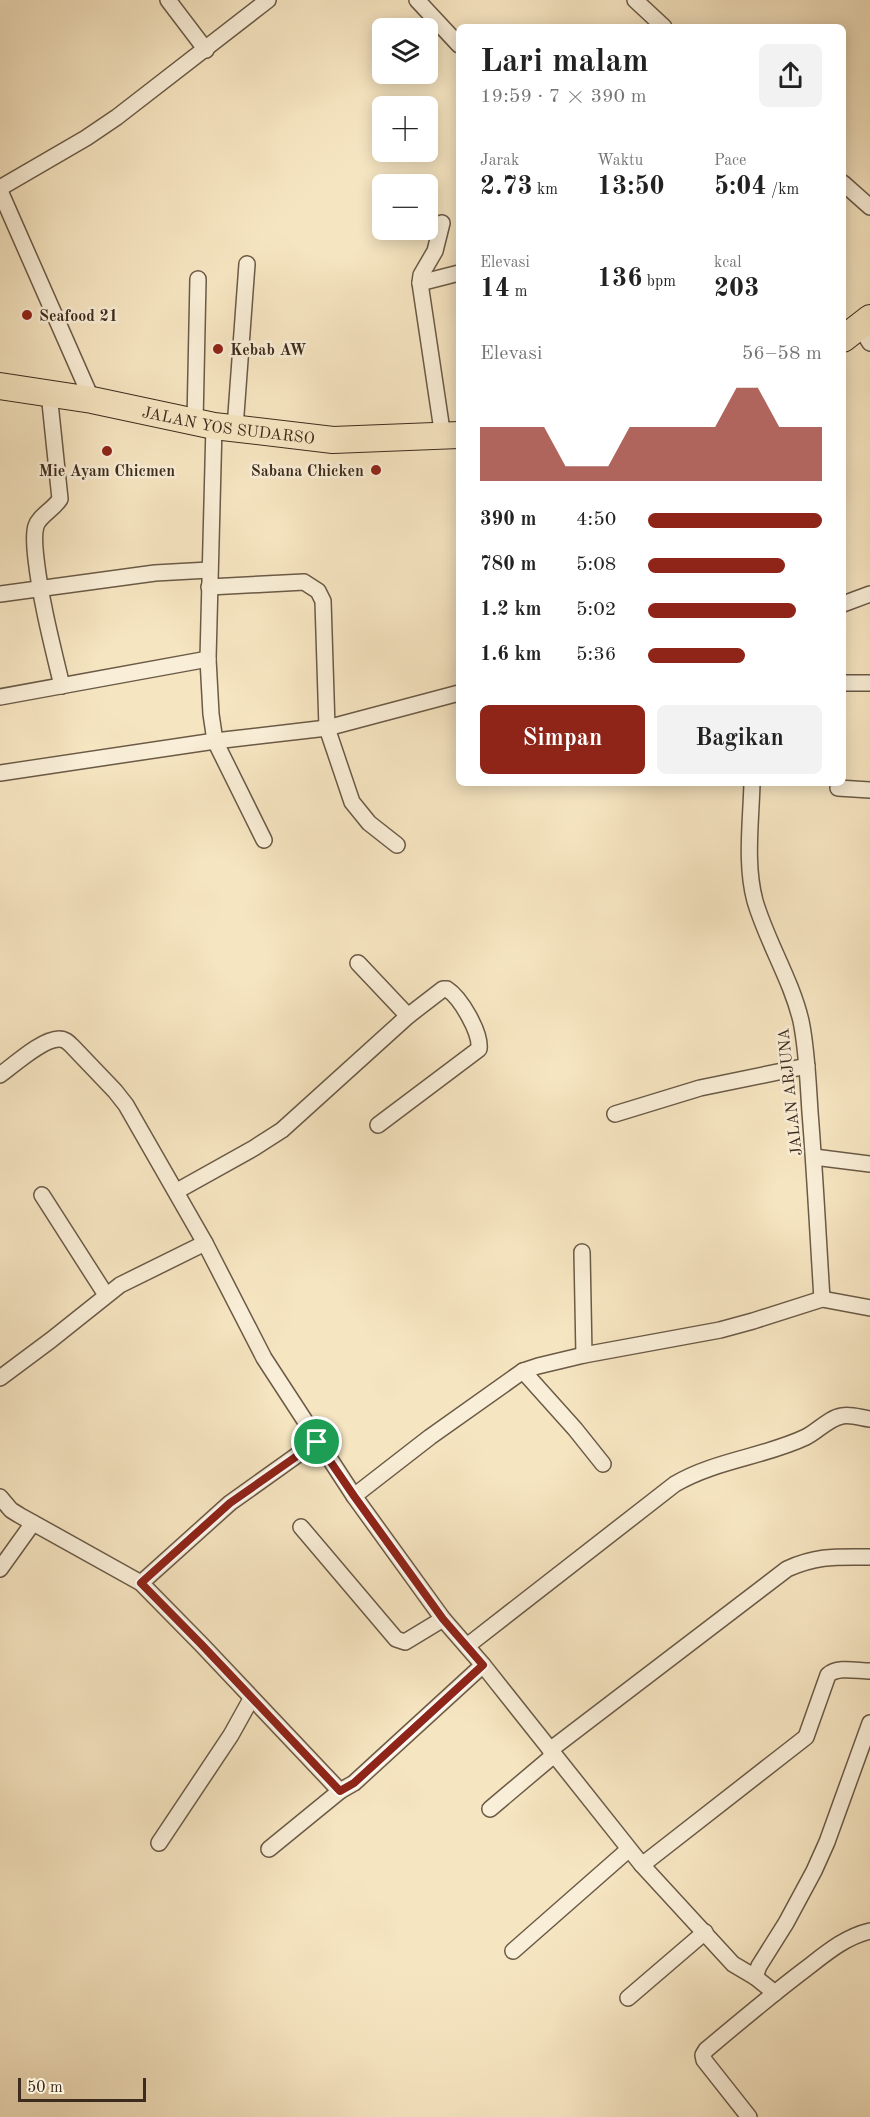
<!DOCTYPE html>
<html lang="id">
<head>
<meta charset="utf-8">
<style>
	:root { --surface:#fff; --page:#f2f2f2; --text:#222; --muted:#767676; --accent:#8f2418 }
	body { margin:0; font-family:"Old Standard TT",serif; background:var(--page); color:var(--text); height:100vh; display:flex; flex-direction:column; font-size:22px; white-space:nowrap }
	* { box-sizing:border-box; margin:0 }
	p { font-size:20px; color:var(--muted) }
	.icon { flex:none; width:33px; height:33px; fill:none; stroke:currentColor; stroke-width:2; stroke-linecap:round; stroke-linejoin:round }
	.map { position:relative; flex:1; overflow:hidden }
	.details { position:absolute; left:456px; top:24px; width:390px; height:762px; display:flex; flex-direction:column; background:var(--surface); border-radius:9px; box-shadow:0 3px 15px #0003 }
	.details>* { flex:none }
	.fabs { position:absolute; left:372px; top:18px; display:grid; gap:12px }
	.fabs a { display:grid; place-items:center; width:66px; height:66px; border-radius:9px; background:var(--surface); box-shadow:0 3px 15px #0003; font-size:30px }
	.scale { position:absolute; left:18px; bottom:15px; width:128px; box-sizing:border-box; padding-left:6px; border:3px solid #3d2b1d; border-top:0; font-size:16px; line-height:21px; white-space:nowrap; color:#3d2b1d; -webkit-text-stroke:4px #f9eed7; paint-order:stroke }
	.pin { position:absolute; display:grid; place-items:center; width:51px; height:51px; color:#fff; margin:-26px; border:3px solid #fff; border-radius:50%; box-shadow:0 2px 6px #0007 }
	.round { display:grid; place-items:center; flex:none; width:63px; height:63px; border-radius:9px; background:var(--page) }
	.overview { display:flex; align-items:center; justify-content:space-between; height:102px; padding:0 24px }
	h1 { font-size:33px; font-weight:600; line-height:45px }
	.figures { display:grid; grid-template-columns:repeat(3,1fr); gap:9px; height:102px; padding:6px 24px }
	.figures div { display:grid; align-content:center }
	.figures b { font-size:26px; font-weight:600 }
	.figures small { font-size:16px; font-weight:400 }
	.figures p { font-size:16px }
	.chart { height:168px; padding:12px 24px }
	.chart p { display:flex; justify-content:space-between }
	.chart svg { width:100%; height:108px; margin-top:6px; fill:var(--accent); opacity:.7 }
	.primary-button { display:flex; gap:12px; margin-top:auto; padding:12px 24px }
	.primary-button a { flex:1; height:69px; border-radius:9px; background:var(--accent); color:#fff; font-size:24px; font-weight:600; line-height:69px; text-align:center }
	.primary-button a+a { background:var(--page); color:var(--text) }
	ul { padding:0 24px; list-style:none; font-size:20px }
	li { display:grid; grid-template-columns:96px 72px 1fr; align-items:center; height:45px }
	li i { height:15px; border-radius:8px; background:var(--accent) }
	.map>svg:first-child { display:block }
	.lines { fill:none; stroke-linecap:round; stroke-linejoin:round }
	.minor-casing { stroke:#6b5a46; stroke-width:18 }
	.trunk-casing { stroke:#3d2b1d; stroke-width:28 }
	.minor { stroke:#f9eed7; stroke-width:15 }
	.trunk { stroke:#f6e5c1; stroke-width:26 }
	.route-casing { stroke:#fff; stroke-width:12 }
	.route { stroke:#8f2418; stroke-width:8 }
	.poi-dot { fill:#8f2418; stroke:#f9eed7; stroke-width:2 }
	.labels { text-anchor:middle; stroke-width:5; stroke-linejoin:round; paint-order:stroke }
	.poi-label { font-size:16px; font-weight:bold; fill:#3d2b1d; stroke:#f9eed7; text-anchor:start }
	.street-label { font-size:16px; fill:#3d2b1d; stroke:#f9eed7 }
</style>
</head>
<body>
<div class="map">
<svg width="870" height="2117" viewBox="0 0 870 2117">
	<rect width="100%" height="100%" fill="#f6e5c1"/>
	<filter id="stains"><feTurbulence type="fractalNoise" baseFrequency=".00333" numOctaves="4"/><feColorMatrix values="0 0 0 0 .2 0 0 0 0 .09 0 0 0 0 .02 0 0 0 .5 -.17"/></filter>
	<radialGradient id="worn" r=".72"><stop offset=".6" stop-color="#630" stop-opacity="0"/><stop offset="1" stop-color="#630" stop-opacity=".3"/></radialGradient>
	<g class="lines">
		<g class="minor-casing">
			<g id="minor">
				<path d="M 168,0 L 206,50"/>
				<path d="M 417,0 L 459,45"/>
				<path d="M 635,0 L 664,27"/>
				<path d="M 843,183 L 870,207"/>
				<path d="M 0,188 L 86,138 L 117,117 L 268,0"/>
				<path d="M 0,191 L 92,400"/>
				<path d="M 442,223 L 435,251 L 421,275 L 420,283 L 443,437"/>
				<path d="M 420,283 L 459,273"/>
				<path d="M 860,327 L 870,343"/>
				<path d="M 49,393 L 60,499 C 54,509 39,516 36,526 C 33,536 35,549 36,559 C 41,602 52,644 62,686"/>
				<path d="M 195,422 L 198,279"/>
				<path d="M 214,426 L 208,659 L 211,714 L 215,741 L 264,840"/>
				<path d="M 235,428 L 247,264"/>
				<path d="M 209,587 L 304,582 L 318,591 L 323,601 L 327,728 L 352,802 L 369,823 L 397,845"/>
				<path d="M 0,594 L 155,573 L 209,570"/>
				<path d="M 843,604 L 870,594"/>
				<path d="M 843,683 L 870,683"/>
				<path d="M 0,697 L 208,659"/>
				<path d="M 0,773 L 215,741 L 327,728 L 459,693"/>
				<path d="M 752,783 C 751,822 745,864 755,901 C 767,942 791,979 801,1021 C 807,1050 808,1082 810,1112 C 815,1174 818,1236 822,1299"/>
				<path d="M 838,788 L 870,790"/>
				<path d="M 358,963 L 408,1016"/>
				<path d="M 0,1075 C 14,1065 42,1039 59,1039 C 65,1039 68,1042 72,1046 L 115,1091 L 126,1105 L 205,1243 L 264,1358 L 354,1496 L 443,1619 L 483,1665 L 642,1865 L 733,1964 L 755,1977 L 775,1993"/>
				<path d="M 615,1114 L 700,1088 L 807,1066"/>
				<path d="M 814,1157 L 870,1164"/>
				<path d="M 177,1191 L 254,1148 L 282,1130 L 408,1016 L 443,989 L 447,989 C 461,998 481,1033 479,1049 L 378,1125"/>
				<path d="M 42,1195 L 106,1295"/>
				<path d="M 582,1252 L 584,1355"/>
				<path d="M 523,1371 L 575,1429 L 603,1464"/>
				<path d="M 0,1378 L 51,1340 L 120,1285 L 205,1243"/>
				<path d="M 354,1496 L 430,1437 L 523,1371 L 538,1366 L 584,1355 L 720,1330 L 753,1321 L 822,1299 L 870,1308"/>
				<path d="M 0,1497 L 11,1510 L 19,1515 L 141,1583 L 201,1644 L 340,1791 L 354,1783 L 483,1665"/>
				<path d="M 301,1527 L 396,1639 L 405,1642 L 443,1619"/>
				<path d="M 0,1569 L 33,1523"/>
				<path d="M 141,1583 L 230,1503 L 317,1441"/>
				<path d="M 467,1646 L 675,1484 C 716,1460 764,1457 806,1437 C 818,1431 829,1418 842,1416 C 851,1414 861,1418 870,1419"/>
				<path d="M 550,1750 L 787,1569 C 818,1555 837,1557 870,1557"/>
				<path d="M 490,1809 L 554,1755"/>
				<path d="M 159,1843 L 231,1735 L 251,1699"/>
				<path d="M 269,1849 L 340,1791"/>
				<path d="M 642,1865 L 806,1737 L 828,1675 C 838,1666 857,1671 870,1671"/>
				<path d="M 513,1951 L 628,1850"/>
				<path d="M 755,1977 L 759,1966 L 786,1923 L 814,1871 L 827,1842 L 870,1723"/>
				<path d="M 628,1998 L 705,1932"/>
				<path d="M 749,2117 L 704,2060 L 703,2055 L 706,2050 C 738,2023 770,1996 803,1971 C 824,1955 844,1937 870,1931"/>
			</g>
		</g>
		<g class="trunk-casing">
			<g id="trunk">
				<path d="M 843,339 L 870,318"/>
				<path id="s1" d="M 0,386 L 92,400 L 214,426 L 333,440 L 459,435"/>
			</g>
		</g>
		<use href="#minor" class="minor"/>
		<use href="#trunk" class="trunk"/>
	</g>
	<g class="lines">
		<g class="route-casing">
			<path id="route" d="M 317,1442 L 354,1496 L 443,1619 L 483,1665 L 354,1783 L 340,1791 L 201,1644 L 141,1583 L 230,1503 Z"/>
		</g>
		<use href="#route" class="route"/>
	</g>
	<g class="poi-dot">
		<circle cx="27" cy="315" r="6"/>
		<circle cx="218" cy="349" r="6"/>
		<circle cx="107" cy="451" r="6"/>
		<circle cx="376" cy="470" r="6"/>
	</g>
	<g class="labels">
		<g class="poi-label">
			<text x="39" y="321">Seafood 21</text>
			<text x="230" y="355">Kebab AW</text>
			<text x="107" y="476" text-anchor="middle">Mie Ayam Chicmen</text>
			<text x="364" y="476" text-anchor="end">Sabana Chicken</text>
		</g>
		<g class="street-label">
			<text dy="6" stroke="none"><textPath href="#s1" startOffset="232">JALAN YOS SUDARSO</textPath></text>
			<text transform="translate(789 1092) rotate(-96)" y="6">JALAN ARJUNA</text>
		</g>
	</g>
	<rect width="100%" height="100%" filter="url(#stains)"/>
	<rect width="100%" height="100%" fill="url(#worn)"/>
</svg>
<div class="fabs">
<a><svg class="icon" aria-label="layers" viewBox="0 0 24 24"><path d="M12 4l9 5-9 5-9-5zM3 14l9 5 9-5"/></svg></a>
<a>+</a>
<a>−</a>
</div>
<div class="scale">50 m</div>
<div class="pin" style="left:317px;top:1442px;background:#1e9e55"><svg class="icon" aria-label="arrive" viewBox="0 0 24 24"><path d="M6 21V4h12l-3 4 3 4H6"/></svg></div>
<section class="details">
<div class="overview"><div><h1>Lari malam</h1><p>19:59 · 7 × 390 m</p></div><a class="round"><svg class="icon" aria-label="share" viewBox="0 0 24 24"><path d="M12 15V3M7 8l5-5 5 5M5 13v7h14v-7"/></svg></a></div>
<div class="figures">
<div><p>Jarak</p><b>2.73<small> km</small></b></div>
<div><p>Waktu</p><b>13:50</b></div>
<div><p>Pace</p><b>5:04<small> /km</small></b></div>
</div>
<div class="figures">
<div><p>Elevasi</p><b>14<small> m</small></b></div>
<div><b>136<small> bpm</small></b></div>
<div><p>kcal</p><b>203</b></div>
</div>
<div class="chart"><p><span>Elevasi</span>56–58 m</p>
<svg viewBox="0 0 160 44" preserveAspectRatio="none"><path d="M0 44V22L10 22L20 22L30 22L40 38L50 38L60 38L70 22L80 22L90 22L100 22L110 22L120 6L130 6L140 22L150 22L160 22V44z"/></svg>
</div>
<ul>
<li><b>390 m</b>4:50<i style="width:100%"></i></li>
<li><b>780 m</b>5:08<i style="width:79%"></i></li>
<li><b>1.2 km</b>5:02<i style="width:85%"></i></li>
<li><b>1.6 km</b>5:36<i style="width:56%"></i></li>
</ul>
<div class="primary-button"><a>Simpan</a><a>Bagikan</a></div>
</section>
</div>
</body>
</html>
